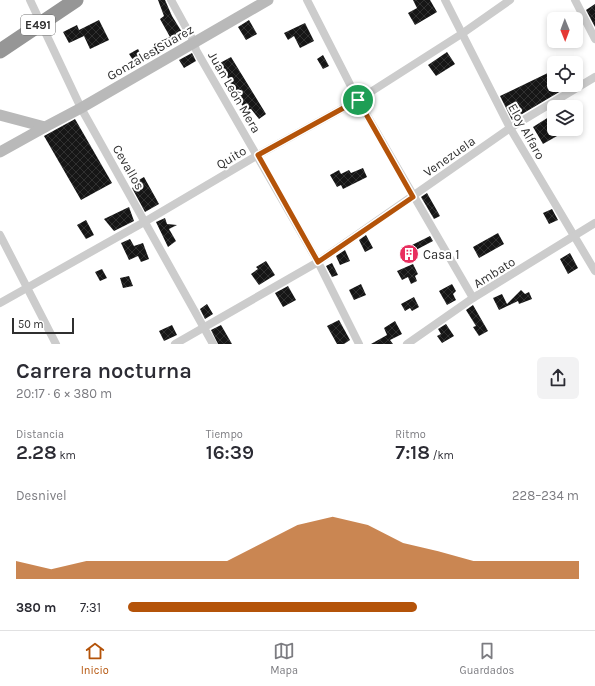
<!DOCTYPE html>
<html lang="es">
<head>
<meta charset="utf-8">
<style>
	:root { --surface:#fff; --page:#f2f2f3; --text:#2b2b33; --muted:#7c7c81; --line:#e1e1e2; --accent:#b45309 }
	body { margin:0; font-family:Karla,sans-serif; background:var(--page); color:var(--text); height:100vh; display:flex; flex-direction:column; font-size:15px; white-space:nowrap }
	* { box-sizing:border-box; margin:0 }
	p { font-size:13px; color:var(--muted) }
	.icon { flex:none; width:22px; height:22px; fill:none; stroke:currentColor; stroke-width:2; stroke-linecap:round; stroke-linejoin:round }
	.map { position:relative; height:344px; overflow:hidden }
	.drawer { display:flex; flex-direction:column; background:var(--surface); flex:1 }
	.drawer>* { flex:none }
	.needle { width:26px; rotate:179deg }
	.fabs { position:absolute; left:547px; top:12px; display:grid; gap:8px }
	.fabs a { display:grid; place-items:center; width:36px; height:36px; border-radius:6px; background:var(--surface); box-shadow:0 2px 6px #0003; font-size:20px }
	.scale { position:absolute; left:12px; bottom:10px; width:62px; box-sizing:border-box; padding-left:4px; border:2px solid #2f2f2f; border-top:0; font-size:11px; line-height:14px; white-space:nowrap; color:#2f2f2f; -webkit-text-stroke:3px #fff; paint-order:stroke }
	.pin { position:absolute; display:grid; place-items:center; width:34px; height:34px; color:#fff; margin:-17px; border:2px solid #fff; border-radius:50%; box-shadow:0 1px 4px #0007 }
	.round { display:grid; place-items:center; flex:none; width:42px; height:42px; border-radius:6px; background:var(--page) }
	.overview { display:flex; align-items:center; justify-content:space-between; height:68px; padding:0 16px }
	h1 { font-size:22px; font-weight:600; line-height:30px }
	.stats { display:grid; grid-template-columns:repeat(3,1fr); gap:6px; height:68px; padding:4px 16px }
	.stats div { display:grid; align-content:center }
	.stats b { font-size:20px; font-weight:600 }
	.stats small { font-size:11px; font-weight:400 }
	.stats p { font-size:11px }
	.chart { height:112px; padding:8px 16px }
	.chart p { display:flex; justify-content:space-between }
	.chart svg { width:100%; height:72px; margin-top:4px; fill:var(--accent); opacity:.7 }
	ul { padding:0 16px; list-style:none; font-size:13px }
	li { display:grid; grid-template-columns:64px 48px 1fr; align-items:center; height:30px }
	li i { height:10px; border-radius:5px; background:var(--accent) }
	.tabs { display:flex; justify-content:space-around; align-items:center; height:56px; border-top:1px solid var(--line); background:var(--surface); font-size:11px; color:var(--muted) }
	.tabs a { display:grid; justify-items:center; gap:2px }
	.tabs .selected { color:var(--accent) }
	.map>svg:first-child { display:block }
	.building { fill:url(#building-cross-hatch) }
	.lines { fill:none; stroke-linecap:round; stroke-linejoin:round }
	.street { stroke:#ccc; stroke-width:8 }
	.secondary { stroke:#b9b9b9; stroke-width:11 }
	.highway { stroke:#969696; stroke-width:15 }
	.route-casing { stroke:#fff; stroke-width:8 }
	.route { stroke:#b45309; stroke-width:5 }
	.labels { text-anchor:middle; stroke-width:4; stroke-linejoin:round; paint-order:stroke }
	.shield { fill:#fff; stroke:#6d6d6d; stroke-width:1 }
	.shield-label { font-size:12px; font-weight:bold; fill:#2f2f2f }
	.street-label { font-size:13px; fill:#2f2f2f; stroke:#fff }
	.poi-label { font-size:13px; fill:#2f2f2f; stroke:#fff; text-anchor:start }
</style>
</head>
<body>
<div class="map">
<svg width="595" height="344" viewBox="0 0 595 344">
	<defs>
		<pattern id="building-cross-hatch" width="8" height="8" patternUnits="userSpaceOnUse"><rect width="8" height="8" fill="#161616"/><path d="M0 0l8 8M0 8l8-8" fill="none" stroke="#303030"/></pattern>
	</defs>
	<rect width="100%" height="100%" fill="#fff"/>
	<g class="building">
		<path d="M 158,0 L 165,0 L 172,16 L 185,37 L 155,56 L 152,48 L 155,47 L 154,44 L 170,37 L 160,19 L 164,16 Z"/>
		<path d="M 413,0 L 430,0 L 437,12 L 415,25 L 408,13 L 417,8 Z"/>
		<path d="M 595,4 L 595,27 L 586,10 Z"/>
		<path d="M 99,20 L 109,40 L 90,49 L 84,36 L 69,43 L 63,32 L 77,25 L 79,30 Z"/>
		<path d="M 249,20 L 257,34 L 246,40 L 238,27 Z"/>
		<path d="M 305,23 L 314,41 L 300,48 L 294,36 L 288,40 L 284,33 Z"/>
		<path d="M 138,49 L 143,58 L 135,63 L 129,54 Z"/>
		<path d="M 447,52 L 455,64 L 436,76 L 428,65 Z"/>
		<path d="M 192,53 L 196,61 L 184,68 L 179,60 Z"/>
		<path d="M 323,55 L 329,66 L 323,69 L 317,59 Z"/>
		<path d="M 231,57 L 266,114 L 259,119 L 251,109 L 245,111 L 220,63 Z"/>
		<path d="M 554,70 L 554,85 L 571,85 L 512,120 L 500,96 Z"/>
		<path d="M 554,108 L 554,132 L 557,136 L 543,144 L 533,127 L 552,115 L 550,110 Z"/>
		<path d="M 75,119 L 112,183 L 81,200 L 44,136 Z"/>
		<path d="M 363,168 L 367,177 L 343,189 L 341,185 L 337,187 L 330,175 L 339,170 L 341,174 L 349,170 L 351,173 Z"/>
		<path d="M 144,177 L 159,204 L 145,212 L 132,188 L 137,185 L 135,182 Z"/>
		<path d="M 427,193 L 440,216 L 434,219 L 421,197 Z"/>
		<path d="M 129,207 L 134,221 L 114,231 L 104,219 Z"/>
		<path d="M 552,209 L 558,220 L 549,224 L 543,213 Z"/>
		<path d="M 165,218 L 167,224 L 177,225 L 169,229 L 176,241 L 168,247 L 156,222 Z"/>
		<path d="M 86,220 L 94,235 L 86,239 L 77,225 Z"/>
		<path d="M 498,233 L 504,244 L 479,258 L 473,247 Z"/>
		<path d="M 366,235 L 373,248 L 365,252 L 359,240 Z"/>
		<path d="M 430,236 L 433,241 L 414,251 L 417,257 L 406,262 L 400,251 Z"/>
		<path d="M 130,239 L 134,246 L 143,243 L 149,259 L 141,262 L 138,256 L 129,260 L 121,243 Z"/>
		<path d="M 345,250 L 350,261 L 340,265 L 336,256 Z"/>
		<path d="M 570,253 L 578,268 L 568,274 L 560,259 Z"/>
		<path d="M 266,261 L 275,275 L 259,285 L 251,274 L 258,269 L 256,267 Z"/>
		<path d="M 332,263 L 338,275 L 332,277 L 326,266 Z"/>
		<path d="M 413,264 L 418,274 L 415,276 L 417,281 L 411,284 L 408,277 L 402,280 L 397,271 Z"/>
		<path d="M 102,269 L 107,278 L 100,281 L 95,272 Z"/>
		<path d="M 129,276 L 133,286 L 123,288 L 120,278 Z"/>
		<path d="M 361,284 L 366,295 L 354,300 L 349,290 Z"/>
		<path d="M 452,284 L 456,291 L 453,294 L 456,300 L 447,305 L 439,291 Z"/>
		<path d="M 288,286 L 296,300 L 283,307 L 275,293 Z"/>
		<path d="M 521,290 L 525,294 L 529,292 L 532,299 L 519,304 L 518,301 L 499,310 L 493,298 L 502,294 L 507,304 Z"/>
		<path d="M 414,297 L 419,307 L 412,311 L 410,308 L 405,311 L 401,304 Z"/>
		<path d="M 207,304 L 213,314 L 205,319 L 200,309 Z"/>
		<path d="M 473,305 L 488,331 L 479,336 L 473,327 L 476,326 L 466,310 Z"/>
		<path d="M 339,320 L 350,340 L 344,344 L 337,344 L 327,326 Z"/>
		<path d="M 395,321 L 402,334 L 390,340 L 393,344 L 371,344 L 387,335 L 384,328 Z"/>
		<path d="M 446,324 L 454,336 L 442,343 L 437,336 L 441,334 L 438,329 Z"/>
		<path d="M 172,325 L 177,335 L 164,341 L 159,331 Z"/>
		<path d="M 221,325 L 232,344 L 218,344 L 211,330 Z"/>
	</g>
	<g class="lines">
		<g class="street">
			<path d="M 30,0 L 81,108 L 213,344"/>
			<path d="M 171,0 L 194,42 L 196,50 L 318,262 L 359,344"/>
			<path d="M 307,0 L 358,100 L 473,298"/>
			<path d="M 445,0 L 510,128 L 595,271"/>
			<path d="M 575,0 L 595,39"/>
			<path d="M 0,235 L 56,344"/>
			<path d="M 0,303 L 146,221 L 258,155 L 358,100 L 463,33 L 510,0"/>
			<path d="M 175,344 L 318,262 L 510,128 L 595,77"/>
			<path d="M 407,344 L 473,298 L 595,223"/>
		</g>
		<g class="secondary">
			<path d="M 0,115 L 45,127 L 81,108 L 268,0"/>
			<path d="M 0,152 L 45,127"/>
		</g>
		<path class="highway" d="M 0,51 L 76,0"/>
	</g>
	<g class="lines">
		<g class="route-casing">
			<path id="route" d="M 358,100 L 413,197 L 318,262 L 258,155 Z"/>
		</g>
		<use href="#route" class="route"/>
	</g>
	<defs>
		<g id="building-disc" transform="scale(1)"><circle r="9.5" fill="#e82f5f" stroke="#fff"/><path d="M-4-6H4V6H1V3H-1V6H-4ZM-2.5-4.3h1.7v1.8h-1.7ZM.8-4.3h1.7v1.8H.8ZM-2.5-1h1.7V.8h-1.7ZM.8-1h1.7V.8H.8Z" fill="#fff"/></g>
	</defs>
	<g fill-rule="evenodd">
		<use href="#building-disc" x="409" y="254"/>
	</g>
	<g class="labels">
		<rect class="shield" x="21" y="15" width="34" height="20" rx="3"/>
		<g class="shield-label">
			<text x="38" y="29">E491</text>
		</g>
		<g class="street-label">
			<text transform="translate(150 52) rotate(-30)" y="5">Gonzales Suarez</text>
			<text transform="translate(235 92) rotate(60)" y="5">Juan León Mera</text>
			<text transform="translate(527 131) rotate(61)" y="5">Eloy Alfaro</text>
			<text transform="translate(449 156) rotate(-35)" y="5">Venezuela</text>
			<text transform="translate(231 157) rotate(-31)" y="5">Quito</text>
			<text transform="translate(129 167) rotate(60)" y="5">Cevallos</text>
			<text transform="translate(494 272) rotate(-32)" y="5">Ambato</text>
		</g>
		<g class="poi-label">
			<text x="423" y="259">Casa 1</text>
		</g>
	</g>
</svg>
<div class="fabs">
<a><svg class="needle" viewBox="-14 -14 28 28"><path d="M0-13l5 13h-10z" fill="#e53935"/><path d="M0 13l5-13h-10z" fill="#7c7c81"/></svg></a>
<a><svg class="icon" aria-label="locate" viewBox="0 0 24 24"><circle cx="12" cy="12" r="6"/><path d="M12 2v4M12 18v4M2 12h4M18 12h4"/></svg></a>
<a><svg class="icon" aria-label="layers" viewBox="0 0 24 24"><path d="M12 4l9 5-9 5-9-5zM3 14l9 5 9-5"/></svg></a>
</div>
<div class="scale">50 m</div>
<div class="pin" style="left:358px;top:100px;background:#1e9e55"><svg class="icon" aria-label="arrive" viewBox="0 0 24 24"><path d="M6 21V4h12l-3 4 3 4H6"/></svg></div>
</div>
<section class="drawer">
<div class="overview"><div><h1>Carrera nocturna</h1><p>20:17 · 6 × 380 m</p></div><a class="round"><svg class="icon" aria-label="share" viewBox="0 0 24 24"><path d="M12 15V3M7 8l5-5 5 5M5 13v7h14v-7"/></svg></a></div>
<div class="stats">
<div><p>Distancia</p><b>2.28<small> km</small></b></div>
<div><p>Tiempo</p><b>16:39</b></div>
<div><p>Ritmo</p><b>7:18<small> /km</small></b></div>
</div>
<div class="chart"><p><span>Desnivel</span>228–234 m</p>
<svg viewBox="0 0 160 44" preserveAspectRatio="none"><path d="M0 44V33L10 38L20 33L30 33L40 33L50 33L60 33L70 22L80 11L90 6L100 11L110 22L120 27L130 33L140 33L150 33L160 33V44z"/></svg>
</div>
<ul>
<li><b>380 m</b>7:31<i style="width:64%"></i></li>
</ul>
</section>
<nav class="tabs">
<a class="selected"><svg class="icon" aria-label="home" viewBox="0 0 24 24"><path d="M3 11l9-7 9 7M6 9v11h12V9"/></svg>Inicio</a>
<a><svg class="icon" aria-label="map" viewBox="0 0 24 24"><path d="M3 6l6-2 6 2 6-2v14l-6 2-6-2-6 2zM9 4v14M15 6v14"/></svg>Mapa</a>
<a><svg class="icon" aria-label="saved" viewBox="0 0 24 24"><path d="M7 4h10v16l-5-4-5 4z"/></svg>Guardados</a>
</nav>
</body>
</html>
